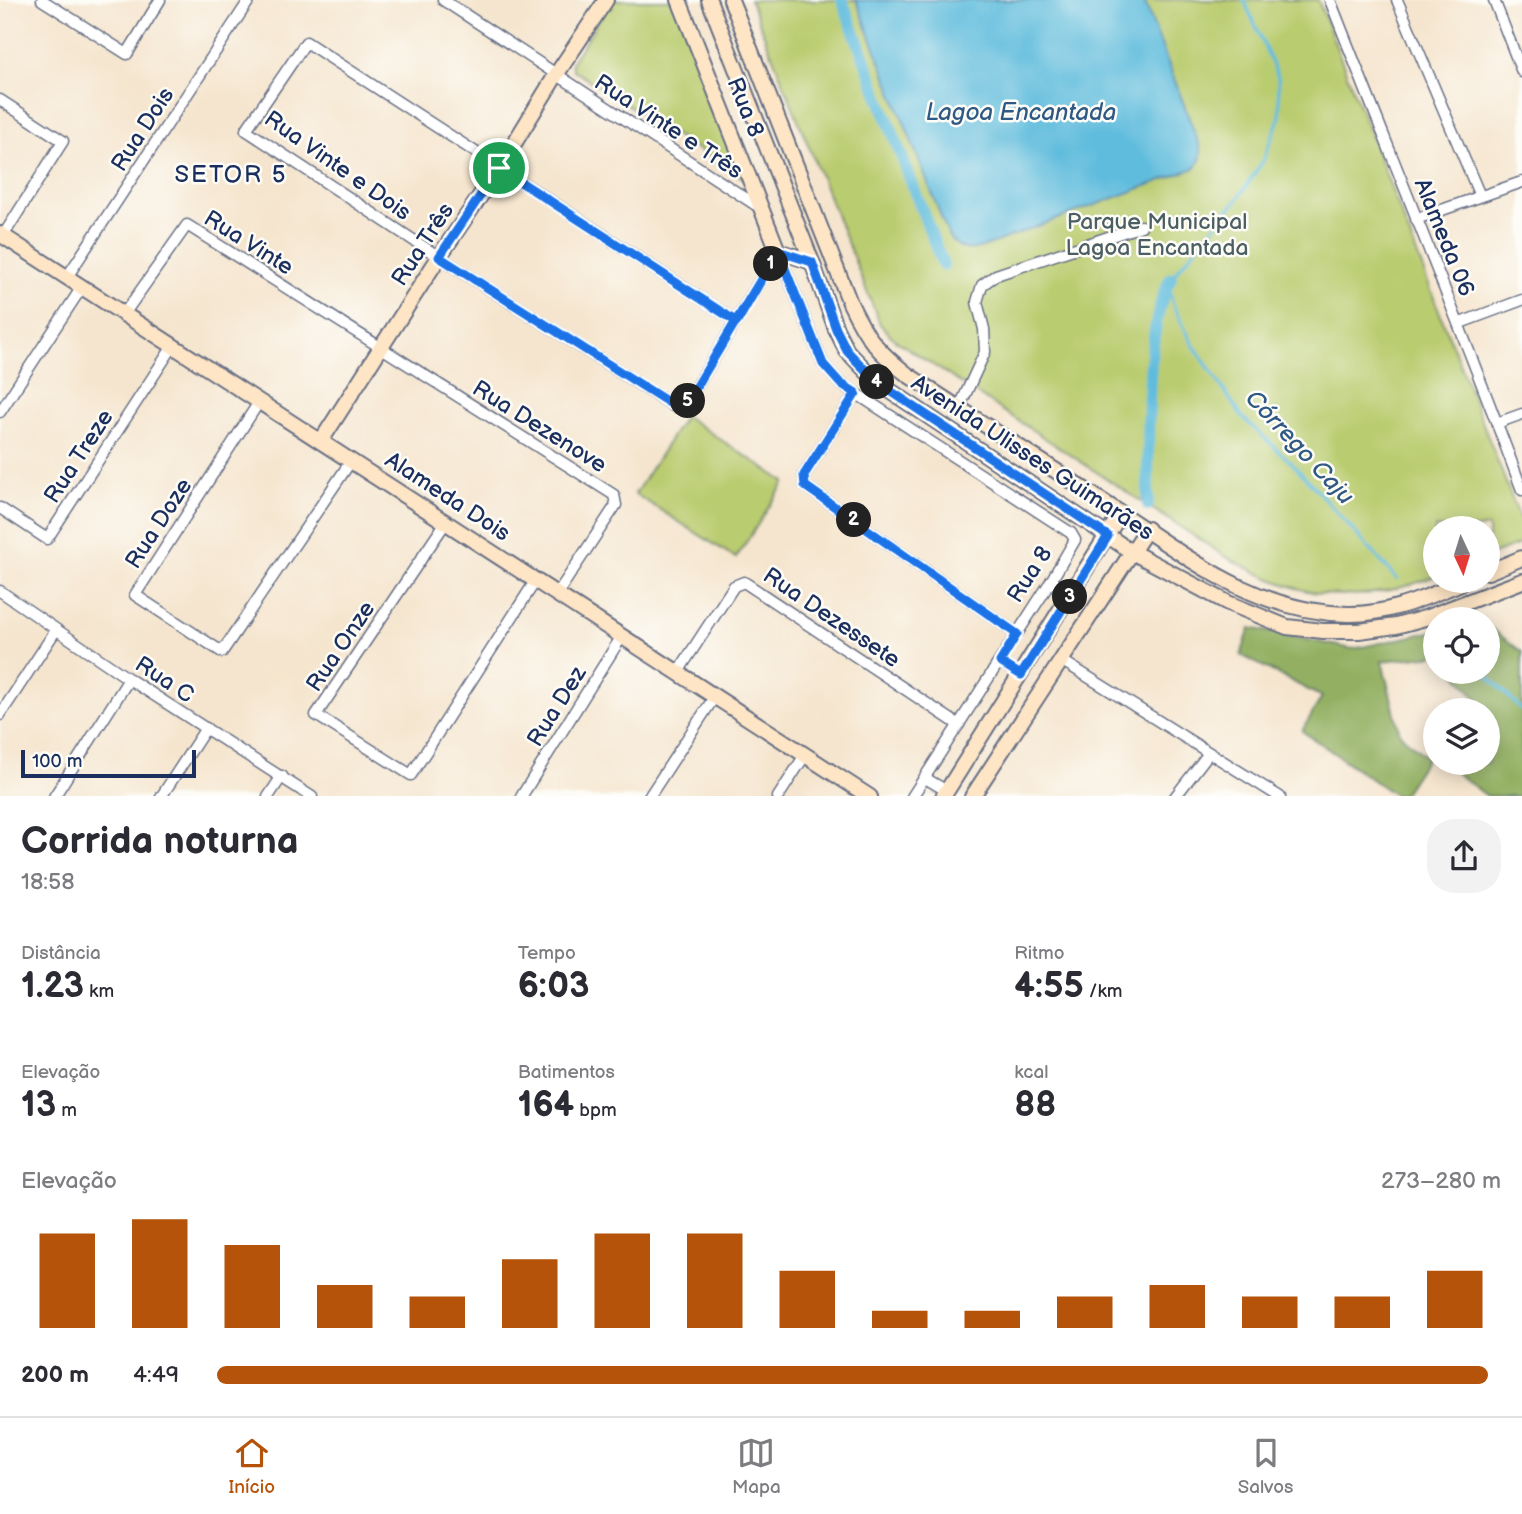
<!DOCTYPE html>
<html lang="pt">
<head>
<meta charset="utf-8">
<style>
	:root { --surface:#fff; --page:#f2f2f3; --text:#2b2b33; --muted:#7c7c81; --line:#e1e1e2; --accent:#b45309 }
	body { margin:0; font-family:"Balsamiq Sans",sans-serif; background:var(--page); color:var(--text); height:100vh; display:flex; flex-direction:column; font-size:26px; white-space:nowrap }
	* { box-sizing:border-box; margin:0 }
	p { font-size:23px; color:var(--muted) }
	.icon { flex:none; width:38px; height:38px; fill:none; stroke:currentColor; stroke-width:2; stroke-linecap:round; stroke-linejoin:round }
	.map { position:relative; height:796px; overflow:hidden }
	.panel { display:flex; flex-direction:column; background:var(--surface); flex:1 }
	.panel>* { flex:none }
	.needle { width:46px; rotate:176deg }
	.tools { position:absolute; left:1423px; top:516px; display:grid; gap:14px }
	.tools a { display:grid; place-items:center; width:77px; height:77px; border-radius:50%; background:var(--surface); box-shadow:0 4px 18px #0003; font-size:35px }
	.scale { position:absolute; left:21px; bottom:18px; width:175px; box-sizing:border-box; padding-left:7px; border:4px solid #1b2f5e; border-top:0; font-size:19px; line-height:24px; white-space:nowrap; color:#1b2f5e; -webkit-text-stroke:5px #fdfcf7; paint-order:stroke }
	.pin { position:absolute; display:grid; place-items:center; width:60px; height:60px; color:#fff; margin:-30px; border:4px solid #fff; border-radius:50%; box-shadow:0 2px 7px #0007 }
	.km { position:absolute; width:35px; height:35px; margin:-18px; border-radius:50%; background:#222; color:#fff; font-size:19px; line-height:35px; text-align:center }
	.round { display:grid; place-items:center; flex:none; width:74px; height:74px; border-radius:28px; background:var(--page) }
	.headline { display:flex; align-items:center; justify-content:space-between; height:119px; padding:0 21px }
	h1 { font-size:38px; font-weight:600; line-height:52px }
	.stats { display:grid; grid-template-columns:repeat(3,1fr); gap:10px; height:119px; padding:7px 21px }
	.stats div { display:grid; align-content:center }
	.stats b { font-size:35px; font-weight:600 }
	.stats small { font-size:19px; font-weight:400 }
	.stats p { font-size:19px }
	.chart { height:196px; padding:14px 21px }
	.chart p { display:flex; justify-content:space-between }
	.chart svg { width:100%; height:126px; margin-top:7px; stroke:var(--accent); stroke-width:6 }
	ul { padding:0 21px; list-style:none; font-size:23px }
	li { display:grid; grid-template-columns:112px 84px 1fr; align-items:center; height:52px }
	li i { height:18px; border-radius:9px; background:var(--accent) }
	.menu { display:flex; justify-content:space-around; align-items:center; height:98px; border-top:2px solid var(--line); background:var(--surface); font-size:19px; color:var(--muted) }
	.menu a { display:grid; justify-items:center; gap:4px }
	.menu .on { color:var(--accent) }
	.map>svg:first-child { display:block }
	.green { fill:#bacc6f; stroke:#6a7e66; stroke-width:2 }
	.forest { fill:#93b062; stroke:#577060; stroke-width:2 }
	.water { fill:#5fbcdd; stroke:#3d769e; stroke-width:2 }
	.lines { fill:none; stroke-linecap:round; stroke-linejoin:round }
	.stream { stroke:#5fbcdd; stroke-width:3.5 }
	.canal { stroke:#5fbcdd; stroke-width:12 }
	.street-casing { stroke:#676f85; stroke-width:13 }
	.secondary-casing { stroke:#676f85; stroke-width:18 }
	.street { stroke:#fff; stroke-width:10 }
	.secondary { stroke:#fee5c5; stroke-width:14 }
	.route-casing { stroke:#fff; stroke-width:14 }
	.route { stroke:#1a73e8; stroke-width:9 }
	.labels { text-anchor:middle; stroke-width:5; stroke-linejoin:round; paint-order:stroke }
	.street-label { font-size:23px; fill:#1b2f5e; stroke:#fdfcf7 }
	.park-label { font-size:23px; fill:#4b5e63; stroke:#fdfcf7 }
	.water-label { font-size:24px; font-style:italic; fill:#2f5984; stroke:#fdfcf7 }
	.neighbourhood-label { font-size:24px; letter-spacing:2px; fill:#1b2f5e; stroke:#fdfcf7 }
</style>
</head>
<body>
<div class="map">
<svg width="1522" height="797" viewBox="0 0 1522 797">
	<rect width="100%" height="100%" fill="#fdfcf7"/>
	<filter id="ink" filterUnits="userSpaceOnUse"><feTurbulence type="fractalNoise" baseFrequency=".0143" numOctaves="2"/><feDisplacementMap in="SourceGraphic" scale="14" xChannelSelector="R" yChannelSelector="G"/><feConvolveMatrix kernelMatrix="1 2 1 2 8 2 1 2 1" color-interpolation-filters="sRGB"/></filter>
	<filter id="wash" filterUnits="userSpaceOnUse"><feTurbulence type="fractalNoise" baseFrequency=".00686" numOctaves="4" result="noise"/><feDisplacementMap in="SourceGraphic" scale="28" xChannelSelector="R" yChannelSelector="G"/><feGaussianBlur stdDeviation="1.57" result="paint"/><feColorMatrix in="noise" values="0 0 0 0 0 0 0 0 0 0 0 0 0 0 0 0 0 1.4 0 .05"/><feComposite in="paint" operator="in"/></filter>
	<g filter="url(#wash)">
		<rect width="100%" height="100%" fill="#f5e5ce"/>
		<g class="green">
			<path d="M 612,0 L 677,0 L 746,180 L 573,70 L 571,63 Z"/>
			<path d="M 750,0 L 1318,0 L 1522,524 L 1522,543 L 1488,556 L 1488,528 L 1435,528 L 1435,576 C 1398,591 1357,599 1317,593 C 1285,588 1254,571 1226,557 L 895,340 L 880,324 Z"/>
			<path d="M 685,416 L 785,482 L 736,558 L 635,494 Z"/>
		</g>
		<g class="forest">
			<path d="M 1488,626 L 1522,652 L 1522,796 L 1487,796 L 1443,763 L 1488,763 L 1488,710 L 1472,710 L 1478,700 L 1455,672 L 1488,672 Z"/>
			<path d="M 1250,628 L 1353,649 L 1435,631 L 1435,655 L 1382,661 L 1400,734 L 1427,758 L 1402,796 L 1396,796 L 1302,731 L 1322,697 L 1241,655 Z"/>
		</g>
		<path class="water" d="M 856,0 L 1144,0 L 1199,144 C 1202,154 1202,160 1195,168 L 985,246 C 968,252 961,251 949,237 Z"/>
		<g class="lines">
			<g class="stream">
				<path d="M 1244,0 L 1278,77 L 1280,116 L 1263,161 L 1237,200 L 1171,278 L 1170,293 L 1174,307 L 1192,343 L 1242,417 L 1296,467 L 1397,579"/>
				<path d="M 1484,672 L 1522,710"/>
			</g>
			<g class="canal">
				<path d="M 842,0 L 943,265"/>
				<path d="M 1148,505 C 1149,446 1143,327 1171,278"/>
			</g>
		</g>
	</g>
	<g filter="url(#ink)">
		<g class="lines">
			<g class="street-casing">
				<g id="street">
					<path d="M 42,0 L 127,54 L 160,0"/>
					<path d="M 443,0 L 762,209"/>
					<path d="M 1330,0 C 1394,163 1461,326 1522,490"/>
					<path d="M 1397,0 L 1480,196"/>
					<path d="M 1494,0 L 1522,72"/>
					<path d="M 0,100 L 63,141 L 3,236"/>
					<path d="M 1416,219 L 1522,182"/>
					<path d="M 778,251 L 823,364 L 840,383 L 1071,533 L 1075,540 L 1051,581 L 912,797"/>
					<path d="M 67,277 L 248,2"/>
					<path d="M 124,314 L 187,225 L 614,495 L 616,505 L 557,594"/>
					<path d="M 737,322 L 306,42 L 246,130 L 439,257 L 675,407 L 681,406 L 688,401 L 778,251"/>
					<path d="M 1460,323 L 1522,300"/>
					<path d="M 856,393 L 804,475 L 805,486 L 1017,634"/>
					<path d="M 259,402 L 135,595 L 222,652 L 351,461"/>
					<path d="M 959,408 L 985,352 L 984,329 L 977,302 L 982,285 L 996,275 L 1141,226"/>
					<path d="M 0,412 L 82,287"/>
					<path d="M 1497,423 L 1522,414"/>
					<path d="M 0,508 L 47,539 L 173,346"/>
					<path d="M 446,522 L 316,715 L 411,775 L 536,580"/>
					<path d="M 1051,581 L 1073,593"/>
					<path d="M 0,591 L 129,679 L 312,797"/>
					<path d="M 1061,660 L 1280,797"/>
					<path d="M 1000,662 L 1021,675"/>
					<path d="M 678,672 L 734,586 L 744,582 L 959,725"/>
					<path d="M 0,715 L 56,630"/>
					<path d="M 925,778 L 947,791"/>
					<path d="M 54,797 L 129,679"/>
					<path d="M 161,797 L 206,728"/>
					<path d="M 268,797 L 282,776"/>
					<path d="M 521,797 L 622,636"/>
					<path d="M 649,797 L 715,696"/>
					<path d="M 778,797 L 805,755"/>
					<path d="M 1175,797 L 1209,753"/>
				</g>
			</g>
			<g class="secondary-casing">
				<g id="secondary">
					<path d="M 679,0 L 778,251 L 812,262"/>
					<path d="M 709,0 L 812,262 L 836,329 L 847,351 L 877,382 L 1132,552 L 1228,603 L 1287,627 L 1323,631 L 1359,631 L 1396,626 L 1425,618 L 1522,581"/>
					<path d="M 731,0 L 850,303 C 867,339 877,351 908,375 C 974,418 1040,460 1105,503 C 1183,553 1251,612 1348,614 C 1390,615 1428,596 1466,581"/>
					<path d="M 0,234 L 870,797"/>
					<path d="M 321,441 L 439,257 L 499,168 L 556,75 L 606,0"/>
					<path d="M 1488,572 L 1522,558"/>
					<path d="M 943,797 L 1121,513"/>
					<path d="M 972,797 L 1147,529"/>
				</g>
			</g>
			<use href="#street" class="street"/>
			<use href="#secondary" class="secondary"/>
		</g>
	</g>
	<g class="lines" filter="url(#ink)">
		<g class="route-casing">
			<path id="route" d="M 499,168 L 737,322 L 778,251 L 823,364 L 840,383 L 856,393 L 804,475 L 805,486 L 1017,634 L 1000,662 L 1021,675 L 1108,536 L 877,382 L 847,351 L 836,329 L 812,262 L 778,251 L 688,401 L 681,406 L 671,404 L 439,257 L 499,168"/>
		</g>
		<use href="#route" class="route"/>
	</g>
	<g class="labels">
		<g class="street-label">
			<text transform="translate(746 107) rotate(68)" y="8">Rua 8</text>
			<text transform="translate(669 126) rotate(33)" y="8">Rua Vinte e Três</text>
			<text transform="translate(142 129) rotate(-57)" y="8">Rua Dois</text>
			<text transform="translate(338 165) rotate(35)" y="8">Rua Vinte e Dois</text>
			<text transform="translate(1445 237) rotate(68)" y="8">Alameda 06</text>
			<text transform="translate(249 242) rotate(32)" y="8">Rua Vinte</text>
			<text transform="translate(422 244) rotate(-57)" y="8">Rua Três</text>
			<text transform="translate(540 426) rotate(32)" y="8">Rua Dezenove</text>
			<text transform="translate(78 456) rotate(-57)" y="8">Rua Treze</text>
			<text transform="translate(1033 457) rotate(33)" y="8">Avenida Ulisses Guimarães</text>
			<text transform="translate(448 496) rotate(33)" y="8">Alameda Dois</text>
			<text transform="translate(158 523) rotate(-57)" y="8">Rua Doze</text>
			<text transform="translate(1029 574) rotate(-57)" y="8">Rua 8</text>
			<text transform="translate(832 617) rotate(34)" y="8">Rua Dezessete</text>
			<text transform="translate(340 646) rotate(-56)" y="8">Rua Onze</text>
			<text transform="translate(165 679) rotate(33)" y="8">Rua C</text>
			<text transform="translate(556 706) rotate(-58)" y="8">Rua Dez</text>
		</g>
		<g class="park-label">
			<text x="1157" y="229">Parque Municipal<tspan x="1157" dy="26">Lagoa Encantada</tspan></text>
		</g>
		<g class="water-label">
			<text x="1021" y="120">Lagoa Encantada</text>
			<text transform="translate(1300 447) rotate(47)" y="8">Córrego Caju</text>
		</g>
		<g class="neighbourhood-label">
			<text x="231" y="182">SETOR 5</text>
		</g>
	</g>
</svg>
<div class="tools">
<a><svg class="needle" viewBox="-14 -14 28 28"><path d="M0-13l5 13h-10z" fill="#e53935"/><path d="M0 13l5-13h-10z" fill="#7c7c81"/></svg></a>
<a><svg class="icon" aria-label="locate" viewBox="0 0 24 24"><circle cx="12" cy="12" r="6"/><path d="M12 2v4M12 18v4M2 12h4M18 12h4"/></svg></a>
<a><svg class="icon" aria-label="layers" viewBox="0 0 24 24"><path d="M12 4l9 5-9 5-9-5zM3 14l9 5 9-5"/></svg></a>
</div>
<div class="scale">100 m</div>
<div class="pin" style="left:499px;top:168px;background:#1e9e55"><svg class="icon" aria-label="arrive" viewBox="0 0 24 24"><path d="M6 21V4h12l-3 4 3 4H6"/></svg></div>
<b class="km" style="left:771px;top:264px">1</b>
<b class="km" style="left:854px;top:520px">2</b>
<b class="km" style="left:1070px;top:597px">3</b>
<b class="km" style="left:877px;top:382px">4</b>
<b class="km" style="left:688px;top:401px">5</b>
</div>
<section class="panel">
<div class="headline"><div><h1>Corrida noturna</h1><p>18:58</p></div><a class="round"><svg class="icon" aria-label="share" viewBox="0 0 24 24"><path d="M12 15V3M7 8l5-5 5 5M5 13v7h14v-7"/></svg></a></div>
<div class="stats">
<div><p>Distância</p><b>1.23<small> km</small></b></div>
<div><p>Tempo</p><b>6:03</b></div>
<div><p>Ritmo</p><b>4:55<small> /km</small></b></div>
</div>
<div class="stats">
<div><p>Elevação</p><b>13<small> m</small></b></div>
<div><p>Batimentos</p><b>164<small> bpm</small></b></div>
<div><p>kcal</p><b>88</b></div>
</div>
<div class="chart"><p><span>Elevação</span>273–280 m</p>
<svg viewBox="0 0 160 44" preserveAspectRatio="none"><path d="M5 44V11M15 44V6M25 44V15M35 44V29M45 44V33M55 44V20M65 44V11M75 44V11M85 44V24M95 44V38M105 44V38M115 44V33M125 44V29M135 44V33M145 44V33M155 44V24"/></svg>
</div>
<ul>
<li><b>200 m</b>4:49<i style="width:99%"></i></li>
</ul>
</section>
<nav class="menu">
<a class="on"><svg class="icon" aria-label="home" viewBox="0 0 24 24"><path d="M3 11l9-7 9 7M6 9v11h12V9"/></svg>Início</a>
<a><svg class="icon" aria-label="map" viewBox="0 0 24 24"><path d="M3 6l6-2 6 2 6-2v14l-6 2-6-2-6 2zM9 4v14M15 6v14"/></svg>Mapa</a>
<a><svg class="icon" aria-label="saved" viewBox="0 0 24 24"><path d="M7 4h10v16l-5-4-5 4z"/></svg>Salvos</a>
</nav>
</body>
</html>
